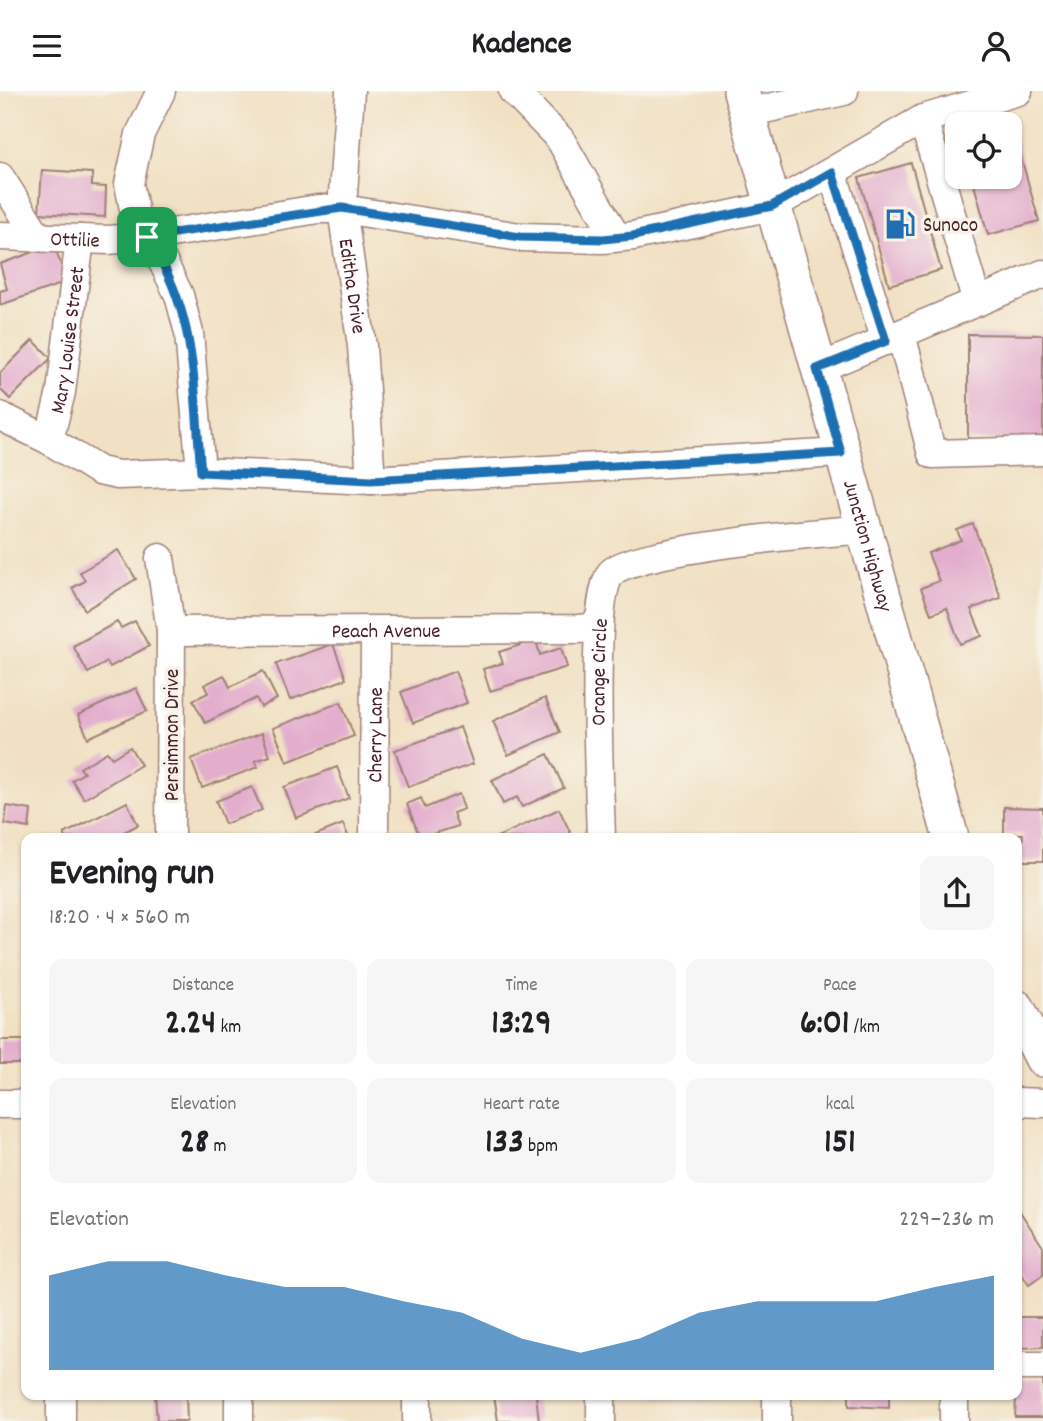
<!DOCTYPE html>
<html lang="en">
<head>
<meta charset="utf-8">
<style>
	:root { --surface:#fff; --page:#f6f6f6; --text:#202124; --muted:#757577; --accent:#1f6fb2 }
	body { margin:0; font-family:Dekko,sans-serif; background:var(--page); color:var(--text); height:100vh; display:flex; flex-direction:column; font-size:26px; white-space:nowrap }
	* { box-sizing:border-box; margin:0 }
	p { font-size:23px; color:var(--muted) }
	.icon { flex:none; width:38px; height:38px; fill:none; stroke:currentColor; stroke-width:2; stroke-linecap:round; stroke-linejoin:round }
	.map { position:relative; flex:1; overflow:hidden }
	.side { position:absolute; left:21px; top:742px; width:1001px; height:567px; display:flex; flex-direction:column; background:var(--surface); border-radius:14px; box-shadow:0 2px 5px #0004 }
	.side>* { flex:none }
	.fabs { position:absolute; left:945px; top:21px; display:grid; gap:14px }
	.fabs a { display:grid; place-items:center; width:77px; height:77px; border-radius:14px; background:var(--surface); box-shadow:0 2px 5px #0004; font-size:35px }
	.pin { position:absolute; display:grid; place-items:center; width:60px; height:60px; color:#fff; margin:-30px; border-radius:14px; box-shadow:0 4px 10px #0006 }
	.round { display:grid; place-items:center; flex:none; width:74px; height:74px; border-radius:14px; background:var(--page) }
	.head { display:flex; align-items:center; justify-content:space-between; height:119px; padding:0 28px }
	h1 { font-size:38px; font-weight:700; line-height:52px }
	.stats { display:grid; grid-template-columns:repeat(3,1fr); gap:10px; height:119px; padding:7px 28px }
	.stats div { display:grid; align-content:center; border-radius:14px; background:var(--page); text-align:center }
	.stats b { font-size:35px; font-weight:700 }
	.stats small { font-size:19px; font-weight:400 }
	.stats p { font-size:19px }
	.chart { height:196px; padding:14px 28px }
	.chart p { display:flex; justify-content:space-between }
	.chart svg { width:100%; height:126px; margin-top:7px; fill:var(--accent); opacity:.7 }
	header { display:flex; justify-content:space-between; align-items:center; height:91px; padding:0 28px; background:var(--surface); font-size:32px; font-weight:700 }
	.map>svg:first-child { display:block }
	.building { fill:#e3adcd }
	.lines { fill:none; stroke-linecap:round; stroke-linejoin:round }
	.minor-casing { stroke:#9e8077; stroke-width:31 }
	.major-casing { stroke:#9e8077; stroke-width:38 }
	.minor { stroke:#fff; stroke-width:28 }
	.major { stroke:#fff; stroke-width:35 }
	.route-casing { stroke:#fff; stroke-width:14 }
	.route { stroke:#1f6fb2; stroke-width:9 }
	.labels { text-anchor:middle; stroke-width:7; stroke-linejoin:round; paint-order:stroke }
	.poi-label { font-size:21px; fill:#4a1f2b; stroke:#f7f3e8; text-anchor:start }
	.street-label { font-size:21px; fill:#4a1f2b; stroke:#f7f3e8 }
</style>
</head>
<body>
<header><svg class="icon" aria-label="menu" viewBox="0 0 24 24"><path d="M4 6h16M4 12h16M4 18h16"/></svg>Kadence<svg class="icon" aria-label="person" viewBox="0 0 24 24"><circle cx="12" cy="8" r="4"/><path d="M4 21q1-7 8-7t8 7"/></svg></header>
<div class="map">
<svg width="1043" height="1330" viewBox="0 0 1043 1330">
	<rect width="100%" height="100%" fill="#f7f3e8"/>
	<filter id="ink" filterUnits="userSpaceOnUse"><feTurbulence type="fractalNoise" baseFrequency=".0143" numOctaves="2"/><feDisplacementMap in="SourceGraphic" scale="14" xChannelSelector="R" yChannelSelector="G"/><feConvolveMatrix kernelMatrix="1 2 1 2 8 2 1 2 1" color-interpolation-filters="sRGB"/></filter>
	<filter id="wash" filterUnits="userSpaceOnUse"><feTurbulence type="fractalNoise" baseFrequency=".00686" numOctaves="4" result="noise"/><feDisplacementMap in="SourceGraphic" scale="28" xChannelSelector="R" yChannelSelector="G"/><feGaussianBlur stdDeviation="1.57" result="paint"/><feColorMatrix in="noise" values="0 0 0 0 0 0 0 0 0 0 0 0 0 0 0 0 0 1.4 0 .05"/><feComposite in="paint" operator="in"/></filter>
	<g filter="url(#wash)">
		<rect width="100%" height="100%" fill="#f1e0c3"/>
		<g id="blocks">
			<g class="building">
				<path d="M 1009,24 L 1039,130 L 988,144 L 972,86 L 1010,86 L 1010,33 L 979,32 Z"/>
				<path d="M 911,72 L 941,179 L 889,194 L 859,87 Z"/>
				<path d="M 42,79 L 92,82 L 92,95 L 106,96 L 105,126 L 39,122 Z"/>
				<path d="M 54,154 L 67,191 L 0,214 L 0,200 L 7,198 L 0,173 Z"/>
				<path d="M 968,243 L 1043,244 L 1043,349 L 968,349 Z"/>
				<path d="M 33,249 L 51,267 L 10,308 L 0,298 L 0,282 Z"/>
				<path d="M 973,433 L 1001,507 L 971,518 L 982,545 L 960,553 L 947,517 L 931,523 L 921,497 L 939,490 L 928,462 L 961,449 L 957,439 Z"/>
				<path d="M 118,459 L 136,488 L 85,519 L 72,497 L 85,490 L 80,481 Z"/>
				<path d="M 135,530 L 149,555 L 110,576 L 107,571 L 88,582 L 73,555 L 117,531 L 121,537 Z"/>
				<path d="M 536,549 L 540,564 L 561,557 L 567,576 L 490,600 L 483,578 L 503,572 L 499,561 Z"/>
				<path d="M 333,553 L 346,588 L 290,609 L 276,573 Z"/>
				<path d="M 263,580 L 277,608 L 261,616 L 256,607 L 205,632 L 193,609 L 208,602 L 204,594 L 224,584 L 230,596 Z"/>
				<path d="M 455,580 L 467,612 L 413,632 L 401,601 Z"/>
				<path d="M 136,597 L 147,620 L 88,647 L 78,624 Z"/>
				<path d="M 545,607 L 560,641 L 508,664 L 493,630 Z"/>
				<path d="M 341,611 L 354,645 L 287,671 L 273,637 Z"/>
				<path d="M 460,636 L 473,673 L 408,696 L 395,659 Z"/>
				<path d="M 262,642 L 270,665 L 255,670 L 258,676 L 202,697 L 191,668 Z"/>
				<path d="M 130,656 L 141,674 L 84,708 L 72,689 L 84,682 L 80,677 L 107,661 L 112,667 Z"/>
				<path d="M 548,663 L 564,697 L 522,716 L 517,706 L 503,713 L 492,689 Z"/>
				<path d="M 337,676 L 349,707 L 296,727 L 284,696 Z"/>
				<path d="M 252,696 L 262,719 L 225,733 L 216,710 Z"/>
				<path d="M 459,703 L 464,718 L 453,722 L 458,735 L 420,747 L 407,713 L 421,707 L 425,717 Z"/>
				<path d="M 127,711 L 138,734 L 124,741 L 128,747 L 66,747 L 64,743 Z"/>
				<path d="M 7,715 L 31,719 L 29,737 L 5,733 Z"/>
				<path d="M 1004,716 L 1043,717 L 1043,770 L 1022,770 L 1023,743 L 1004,743 Z"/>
				<path d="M 559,718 L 573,747 L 495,747 Z"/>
				<path d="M 343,733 L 349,747 L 308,747 Z"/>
				<rect x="0" y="949" width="26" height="24"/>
				<path d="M 1017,1116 L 1043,1156 L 1043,1184 L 1029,1194 L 1017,1176 Z"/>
				<path d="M 1019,1226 L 1043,1226 L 1043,1256 L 1019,1257 Z"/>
				<path d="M 1043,1287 L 1043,1326 L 1015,1326 L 1017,1288 Z"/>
				<path d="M 155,1304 L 186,1304 L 187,1330 L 157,1330 Z"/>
				<path d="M 494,1304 L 536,1304 L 539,1330 L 498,1330 Z"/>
				<path d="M 657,1304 L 713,1304 L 712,1308 L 656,1306 Z"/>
				<path d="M 849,1304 L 889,1304 L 889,1317 L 849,1315 Z"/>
			</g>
		</g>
	</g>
	<g filter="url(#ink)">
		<use href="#blocks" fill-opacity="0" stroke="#9e8077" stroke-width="2"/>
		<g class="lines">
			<g class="minor-casing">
				<g id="minor">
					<path d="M 161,0 L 140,43 L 129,93 L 136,128 L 160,165 L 179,204 L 189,242 L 201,381"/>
					<path id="s1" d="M 350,0 L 342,118 L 362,255 L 371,389"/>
					<path d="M 513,0 L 560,48 L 616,146"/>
					<path d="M 747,22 L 844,0"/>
					<path d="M 923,28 L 977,211"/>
					<path d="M 832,81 L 886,250"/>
					<path d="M 0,86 L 38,146"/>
					<path id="s2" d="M 0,145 L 108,149 L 147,146 L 318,118 L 342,118 L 520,146 L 603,148 L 633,145 L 772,115 L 923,28 L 1018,0"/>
					<path d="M 901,243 L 932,363 L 1043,360"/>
					<path d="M 817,278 L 1043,183"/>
					<path d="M 0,325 L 49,349 L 99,380 L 118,384 L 201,381 L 371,389 L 841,362"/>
					<path id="s3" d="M 49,349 L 61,301 L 80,148"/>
					<path d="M 160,467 L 171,540 L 170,747"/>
					<path id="s4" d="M 171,540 L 578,538 L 591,537 L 598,530"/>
					<path id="s5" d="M 374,747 L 375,540"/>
					<path id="s6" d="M 601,747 C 600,700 589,511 611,482 C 630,459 824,440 862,439"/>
					<path d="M 1017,1011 L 1043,1012"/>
					<path d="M 0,1013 L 26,1013"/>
					<path d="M 1017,1275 L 1043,1275"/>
					<path d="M 61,1304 L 61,1330"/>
					<path d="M 417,1304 L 417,1330"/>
					<path d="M 777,1304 L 777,1330"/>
					<path d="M 954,1304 L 954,1330"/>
					<path d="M 239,1330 L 239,1304"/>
					<path d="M 601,1330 L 601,1304"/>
				</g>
			</g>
			<g class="major-casing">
				<g id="major">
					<path id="s7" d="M 741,0 L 951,747"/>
					<path d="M 1017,917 L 1043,968"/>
				</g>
			</g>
			<use href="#minor" class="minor"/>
			<use href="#major" class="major"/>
		</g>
	</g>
	<g class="lines" filter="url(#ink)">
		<g class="route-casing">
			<path id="route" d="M 832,81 L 886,250 L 817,278 L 841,362 L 371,389 L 201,381 C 193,293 198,223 147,146 L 342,117 L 520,146 L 603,148 L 633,145 L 772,115 Z"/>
		</g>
		<use href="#route" class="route"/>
	</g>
	<defs>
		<g id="fuel-bare" transform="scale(2.415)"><path d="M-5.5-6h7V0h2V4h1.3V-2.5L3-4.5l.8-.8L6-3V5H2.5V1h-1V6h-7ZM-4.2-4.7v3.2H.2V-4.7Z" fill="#1f6fb2" stroke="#f7f3e8" stroke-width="2.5" paint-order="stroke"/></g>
	</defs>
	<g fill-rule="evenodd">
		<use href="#fuel-bare" x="900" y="133"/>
	</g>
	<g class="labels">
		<g class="poi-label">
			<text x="923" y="140">Sunoco</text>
		</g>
		<g class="street-label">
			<text dy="7" stroke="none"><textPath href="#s2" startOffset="75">Ottilie</textPath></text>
			<text dy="7" stroke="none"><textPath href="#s1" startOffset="196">Editha Drive</textPath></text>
			<text dy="7" stroke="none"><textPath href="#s3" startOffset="102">Mary Louise Street</textPath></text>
			<text dy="7" stroke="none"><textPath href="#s7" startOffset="472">Junction Highway</textPath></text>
			<text dy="7" stroke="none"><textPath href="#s4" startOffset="215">Peach Avenue</textPath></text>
			<text dy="7" stroke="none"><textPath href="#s6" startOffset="166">Orange Circle</textPath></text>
			<text transform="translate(171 644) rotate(-90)" y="7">Persimmon Drive</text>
			<text dy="7" stroke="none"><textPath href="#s5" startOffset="103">Cherry Lane</textPath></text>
		</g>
	</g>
</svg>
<div class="fabs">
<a><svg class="icon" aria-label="locate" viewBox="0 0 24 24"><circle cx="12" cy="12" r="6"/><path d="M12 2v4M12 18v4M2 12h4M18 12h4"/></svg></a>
</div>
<div class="pin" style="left:147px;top:146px;background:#1e9e55"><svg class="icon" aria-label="arrive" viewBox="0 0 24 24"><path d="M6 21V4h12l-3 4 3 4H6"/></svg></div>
<section class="side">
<div class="head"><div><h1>Evening run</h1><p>18:20 · 4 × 560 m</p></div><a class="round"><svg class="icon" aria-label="share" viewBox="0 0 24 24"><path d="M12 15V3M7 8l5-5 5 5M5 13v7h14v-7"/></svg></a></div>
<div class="stats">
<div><p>Distance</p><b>2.24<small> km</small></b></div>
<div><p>Time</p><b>13:29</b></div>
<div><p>Pace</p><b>6:01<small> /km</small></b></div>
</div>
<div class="stats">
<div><p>Elevation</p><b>28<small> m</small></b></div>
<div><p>Heart rate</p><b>133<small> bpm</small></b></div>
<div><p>kcal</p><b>151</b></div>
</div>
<div class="chart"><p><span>Elevation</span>229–236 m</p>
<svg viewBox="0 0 160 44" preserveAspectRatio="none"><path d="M0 44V11L10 6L20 6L30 11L40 15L50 15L60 20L70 24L80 33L90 38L100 33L110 24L120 20L130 20L140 20L150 15L160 11V44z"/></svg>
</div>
</section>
</div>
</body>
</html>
